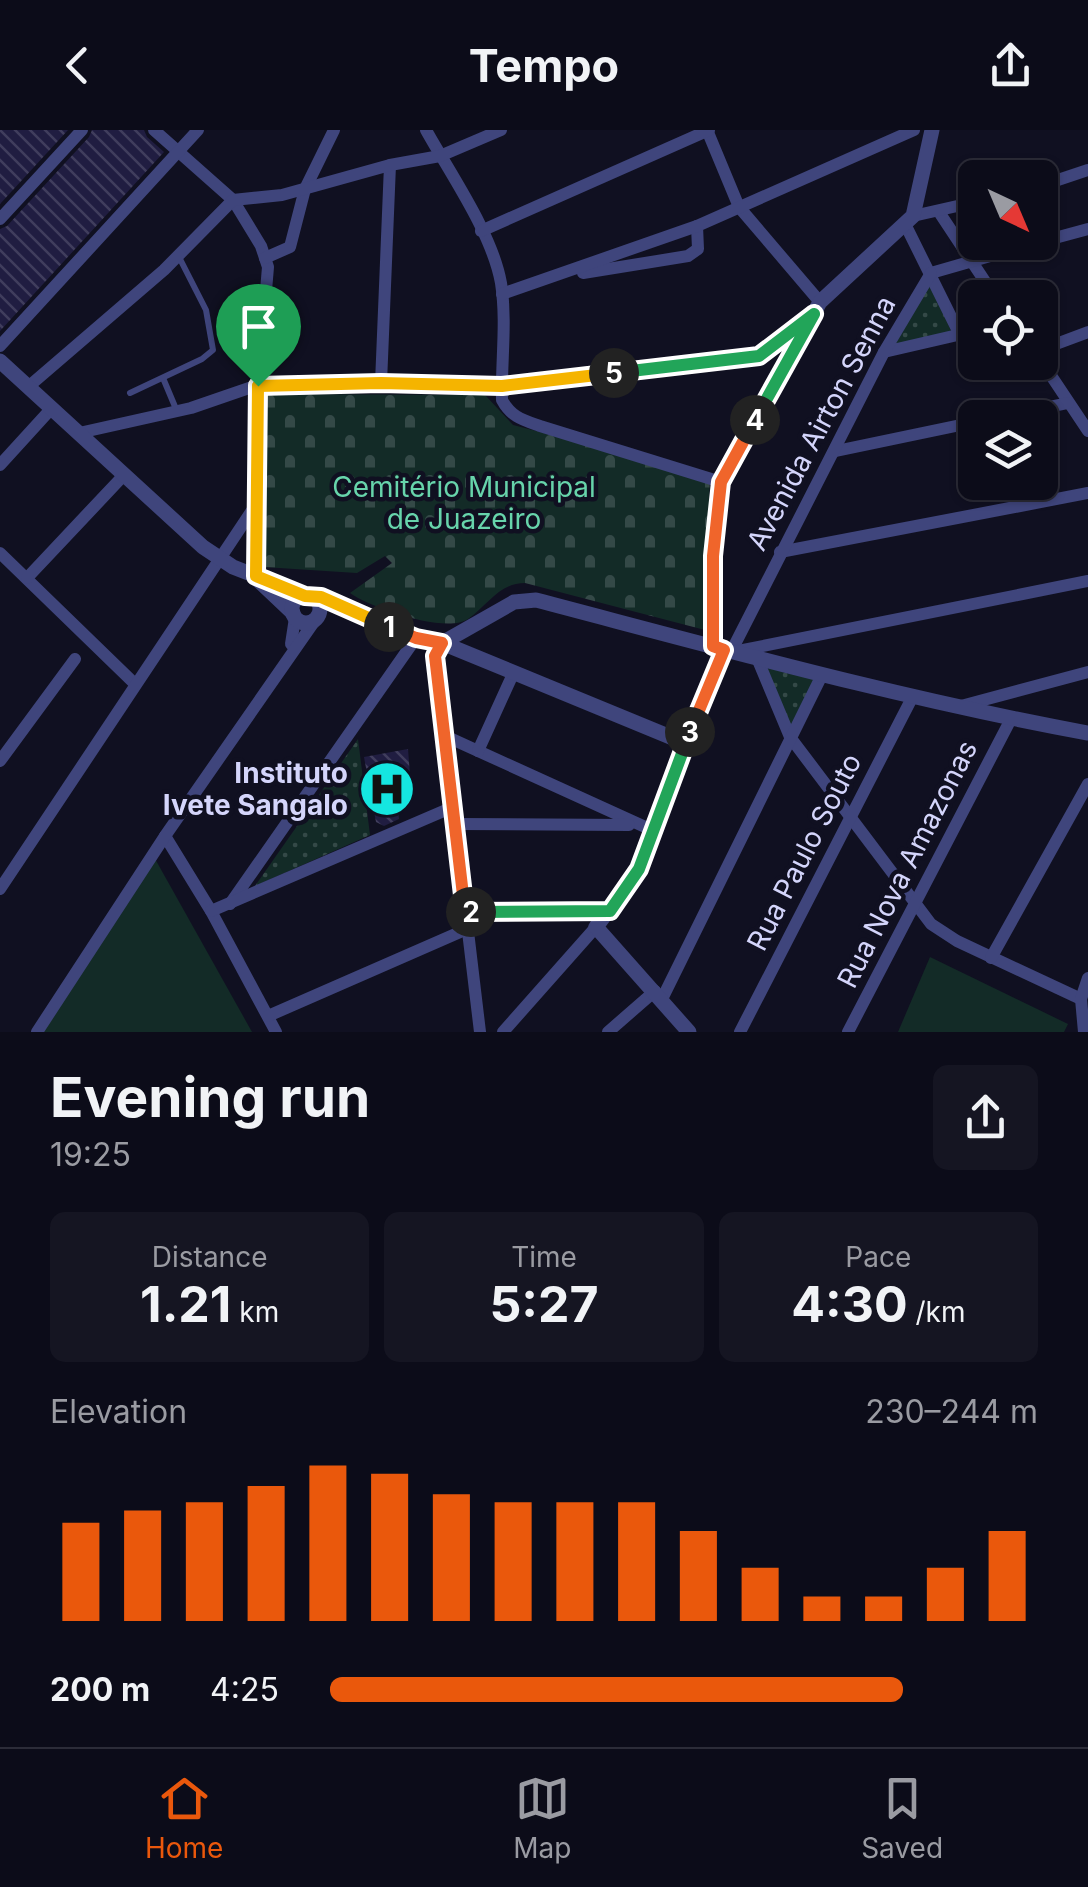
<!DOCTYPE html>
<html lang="en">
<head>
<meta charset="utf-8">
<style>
	:root { --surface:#0c0c19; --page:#151522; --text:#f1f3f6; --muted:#9a9ba2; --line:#2c2c38; --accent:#ea580c }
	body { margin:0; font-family:Inter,sans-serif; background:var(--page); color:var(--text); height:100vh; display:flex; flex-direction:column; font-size:38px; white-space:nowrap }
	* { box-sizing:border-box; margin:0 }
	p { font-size:32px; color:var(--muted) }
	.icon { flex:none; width:55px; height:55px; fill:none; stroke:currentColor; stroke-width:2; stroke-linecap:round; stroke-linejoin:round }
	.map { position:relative; height:902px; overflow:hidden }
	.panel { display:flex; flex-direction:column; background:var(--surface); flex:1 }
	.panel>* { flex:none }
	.needle { width:65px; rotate:136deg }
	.tools { position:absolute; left:958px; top:30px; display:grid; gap:20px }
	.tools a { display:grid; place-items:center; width:100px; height:100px; border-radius:15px; background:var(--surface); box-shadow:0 2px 8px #0004,0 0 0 2px var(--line); font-size:50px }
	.pin { position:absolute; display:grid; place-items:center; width:85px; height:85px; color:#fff; margin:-102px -42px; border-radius:50% 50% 50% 0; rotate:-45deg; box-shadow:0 0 10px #0007 }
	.pin .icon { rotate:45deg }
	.km { position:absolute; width:50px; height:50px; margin:-25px; border-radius:50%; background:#222; color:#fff; font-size:28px; line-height:50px; text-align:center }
	.round { display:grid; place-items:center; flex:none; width:105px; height:105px; border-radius:15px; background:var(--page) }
	.summary { display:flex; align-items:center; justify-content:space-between; height:170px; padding:0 50px }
	h1 { font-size:55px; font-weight:700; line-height:75px }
	.figures { display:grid; grid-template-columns:repeat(3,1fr); gap:15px; height:170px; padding:10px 50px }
	.figures div { display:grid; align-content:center; border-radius:15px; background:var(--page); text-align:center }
	.figures b { font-size:50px; font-weight:700 }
	.figures small { font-size:28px; font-weight:400 }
	.figures p { font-size:28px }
	.chart { height:280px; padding:20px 50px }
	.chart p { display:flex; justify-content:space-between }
	.chart svg { width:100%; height:180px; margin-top:10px; stroke:var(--accent); stroke-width:6 }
	ul { padding:0 50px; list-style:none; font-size:32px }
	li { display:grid; grid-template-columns:160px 120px 1fr; align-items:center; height:75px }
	li i { height:25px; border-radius:12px; background:var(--accent) }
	header { display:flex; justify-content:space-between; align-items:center; height:130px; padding:0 50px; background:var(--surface); font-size:45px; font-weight:700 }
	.tab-bar { display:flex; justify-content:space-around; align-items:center; height:140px; border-top:2px solid var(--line); background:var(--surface); font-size:28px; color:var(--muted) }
	.tab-bar a { display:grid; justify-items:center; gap:5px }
	.tab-bar .on { color:var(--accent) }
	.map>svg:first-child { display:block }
	.green { fill:#132b27 }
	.cemetery { fill:url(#cemetery-stones) }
	.park { fill:url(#park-dots) }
	.building { fill:url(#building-back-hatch) }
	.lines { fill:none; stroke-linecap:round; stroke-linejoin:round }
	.service { stroke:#3f457c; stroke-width:6 }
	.minor { stroke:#3f457c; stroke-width:12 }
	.tertiary { stroke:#3f457c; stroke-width:15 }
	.split-1-casing { stroke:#fff; stroke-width:20 }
	.split-2-casing { stroke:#fff; stroke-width:20 }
	.split-3-casing { stroke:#fff; stroke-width:20 }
	.split-4-casing { stroke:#fff; stroke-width:20 }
	.split-5-casing { stroke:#fff; stroke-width:20 }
	.split-6-casing { stroke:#fff; stroke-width:20 }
	.split-1 { stroke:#f5b400; stroke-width:12 }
	.split-2 { stroke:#f0652b; stroke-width:12 }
	.split-3 { stroke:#22a559; stroke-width:12 }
	.split-4 { stroke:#f0652b; stroke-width:12 }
	.split-5 { stroke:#22a559; stroke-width:12 }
	.split-6 { stroke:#f5b400; stroke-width:12 }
	.labels { text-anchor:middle; stroke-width:9; stroke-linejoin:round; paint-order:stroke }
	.street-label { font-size:28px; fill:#d4d5fb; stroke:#101021 }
	.park-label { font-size:28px; fill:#67d4ab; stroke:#101021 }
	.poi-label { font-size:28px; font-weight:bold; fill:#d4d5fb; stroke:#101021; text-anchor:end }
</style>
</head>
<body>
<header><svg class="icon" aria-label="back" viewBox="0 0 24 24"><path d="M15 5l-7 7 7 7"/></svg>Tempo<svg class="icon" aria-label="share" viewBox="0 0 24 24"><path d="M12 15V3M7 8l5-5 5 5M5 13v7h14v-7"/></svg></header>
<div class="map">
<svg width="1088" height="902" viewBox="0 0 1088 902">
	<defs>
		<pattern id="cemetery-stones" width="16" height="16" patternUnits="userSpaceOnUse" patternTransform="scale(2.5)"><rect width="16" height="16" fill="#132b27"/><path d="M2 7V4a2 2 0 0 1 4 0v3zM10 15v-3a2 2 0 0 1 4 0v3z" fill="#344947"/></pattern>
		<pattern id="park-dots" width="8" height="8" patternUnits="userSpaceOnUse" patternTransform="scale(2.5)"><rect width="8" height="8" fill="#132b27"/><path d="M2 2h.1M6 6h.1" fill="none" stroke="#344947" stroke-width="1.8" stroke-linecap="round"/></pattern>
		<pattern id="building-back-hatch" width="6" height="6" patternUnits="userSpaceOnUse" patternTransform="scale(2.5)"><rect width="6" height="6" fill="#201d41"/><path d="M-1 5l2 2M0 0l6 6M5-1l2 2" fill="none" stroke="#403d5d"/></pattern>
	</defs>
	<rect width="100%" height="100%" fill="#101021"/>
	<g class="green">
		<path d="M 154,727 L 252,902 L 39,902 Z"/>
		<path d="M 930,827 L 1068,894 L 1064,902 L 898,902 Z"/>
	</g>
	<path class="cemetery" d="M 267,264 L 485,265 L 513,295 L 710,346 L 705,500 L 525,453 C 499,453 488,475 468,489 C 446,504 371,478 350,463 L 392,433 L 385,426 L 357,443 L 264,437 Z"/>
	<g class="park">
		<path d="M 930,153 L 952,203 L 888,218 Z"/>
		<path d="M 757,528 L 822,545 L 790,607 Z"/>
		<path d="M 358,609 L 370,705 L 255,756 Z"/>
	</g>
	<g class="building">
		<path d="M 0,0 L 68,0 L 0,74 Z"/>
		<path d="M 92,0 L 144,0 L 147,7 L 164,22 L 0,201 L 0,99 L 7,96 L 89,7 Z"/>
		<path d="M 408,619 L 411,658 L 395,660 L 399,689 L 384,696 L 376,692 L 364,627 Z"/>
	</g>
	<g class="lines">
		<g class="service">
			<path d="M 163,248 L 176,279"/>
			<path d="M 130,263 L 202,229 L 213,220 L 206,180 L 179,127"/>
		</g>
		<g class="minor">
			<path d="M 154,0 L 233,70 L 261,116 L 268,137 L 258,255 L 256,446"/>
			<path d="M 426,0 C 451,45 492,103 501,153 C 507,192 501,231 502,270 C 511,287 523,290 540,296 L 721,352"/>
			<path d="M 707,0 L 739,77 L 820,172"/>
			<path d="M 1040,56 L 1088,40"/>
			<path d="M 939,82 L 996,168"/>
			<path d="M 913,86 L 975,72"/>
			<path d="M 0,89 L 82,0"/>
			<path d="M 906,96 L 960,205"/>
			<path d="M 481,101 L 709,0"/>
			<path d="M 1040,112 L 1088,99"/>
			<path d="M 265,128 L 290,117 L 305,59 L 334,0"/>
			<path d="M 583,143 L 688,126 L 698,119 L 697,96"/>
			<path d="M 931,143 L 1039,112"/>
			<path d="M 502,164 L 697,96 L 914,0"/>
			<path d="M 0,216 L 198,0"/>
			<path d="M 1040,220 L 1088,202"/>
			<path d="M 884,222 L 975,201"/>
			<path d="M 1040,229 L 1088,301"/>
			<path d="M 381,253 L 390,35"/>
			<path d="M 28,257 L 164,140 L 233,70 L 282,65 L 390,35 L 440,26 L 501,0"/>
			<path d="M 997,288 L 1068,273"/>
			<path d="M 79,303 L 191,278 L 258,255 L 381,253 L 502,256 L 754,227 L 763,224 L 811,186"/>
			<path d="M 836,321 L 975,292"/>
			<path d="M 0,335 L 51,279"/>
			<path d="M 780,422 L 1088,363"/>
			<path d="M 0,423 L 135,554"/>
			<path d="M 27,448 L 124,345"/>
			<path d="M 295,488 L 291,514 L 295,518"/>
			<path d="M 442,513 L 435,525 L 480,902"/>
			<path d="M 731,522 L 884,222 L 931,143"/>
			<path d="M 733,522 L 1088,451"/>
			<path d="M 757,528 L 790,607 L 931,794 L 957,811 L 1081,869"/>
			<path d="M 961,576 L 1088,542"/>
			<path d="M 443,605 L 654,701"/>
			<path d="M 685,613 L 724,520"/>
			<path d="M 478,621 L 513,544"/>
			<path d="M 0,631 L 75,529"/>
			<path d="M 456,694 L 629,695"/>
			<path d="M 165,706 L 211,781 L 276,902"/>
			<path d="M 0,759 L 255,376"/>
			<path d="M 230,774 L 416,508"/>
			<path d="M 211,781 L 453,677"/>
			<path d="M 465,782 L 610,781"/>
			<path d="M 991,828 L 1088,654"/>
			<path d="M 662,869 L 822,545"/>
			<path d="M 268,886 L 467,799"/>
			<path d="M 37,902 L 165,706 L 316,489"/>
			<path d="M 503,902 L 596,797"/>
			<path d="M 608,902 L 655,861"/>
			<path d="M 740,902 L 913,566"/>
			<path d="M 848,902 L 1011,589"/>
			<path d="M 1084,902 L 1081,869 L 1088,848"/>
		</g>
		<g class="tertiary">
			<path d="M 0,231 L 203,417 L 233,437 L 305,465"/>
			<path d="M 258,450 L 293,483"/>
			<circle cx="306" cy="479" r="14"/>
			<path d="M 314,468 L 341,475 L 416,508 L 442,513 L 514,472 L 536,470 C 719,518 902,569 1088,603"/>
			<path d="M 442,513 L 685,613 L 639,739 L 596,797 L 689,902"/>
			<path d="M 713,517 L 713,426 L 721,352 L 820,172 L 913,86 L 932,0"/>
		</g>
	</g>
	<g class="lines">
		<g class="split-1-casing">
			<path id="split-1" d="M 258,256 L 256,446 L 305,466 L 321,467 L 389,497"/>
		</g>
		<g class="split-2-casing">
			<path id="split-2" d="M 389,497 L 416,508 L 442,513 L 435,526 L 465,782 L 471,782"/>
		</g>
		<g class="split-3-casing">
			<path id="split-3" d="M 471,782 L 610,781 L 639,739 L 690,602"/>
		</g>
		<g class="split-4-casing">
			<path id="split-4" d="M 690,602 L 724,520 L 713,516 L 713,426 L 721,352 L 755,290"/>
		</g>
		<g class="split-5-casing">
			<path id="split-5" d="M 614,243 L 759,226 L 814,184 L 755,290"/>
		</g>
		<g class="split-6-casing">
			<path id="split-6" d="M 258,256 L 381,253 L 502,256 L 614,243"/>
		</g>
		<use href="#split-1" class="split-1"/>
		<use href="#split-2" class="split-2"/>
		<use href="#split-3" class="split-3"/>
		<use href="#split-4" class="split-4"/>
		<use href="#split-5" class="split-5"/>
		<use href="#split-6" class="split-6"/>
	</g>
	<defs>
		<g id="hospital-disc" transform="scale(2.875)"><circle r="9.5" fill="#15e6e0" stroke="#101021"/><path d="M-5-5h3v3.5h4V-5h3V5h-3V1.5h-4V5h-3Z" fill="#111"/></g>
	</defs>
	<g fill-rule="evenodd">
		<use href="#hospital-disc" x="387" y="659"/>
	</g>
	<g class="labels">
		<g class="street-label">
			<text transform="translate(821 293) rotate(-62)" y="10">Avenida Airton Senna</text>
			<text transform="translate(804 722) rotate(-63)" y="10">Rua Paulo Souto</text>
			<text transform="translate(907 734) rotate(-63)" y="10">Rua Nova Amazonas</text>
		</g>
		<g class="park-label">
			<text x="464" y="367">Cemitério Municipal<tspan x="464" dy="32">de Juazeiro</tspan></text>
		</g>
		<g class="poi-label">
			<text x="348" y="653">Instituto<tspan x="348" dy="32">Ivete Sangalo</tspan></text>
		</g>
	</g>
</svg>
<div class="tools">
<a><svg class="needle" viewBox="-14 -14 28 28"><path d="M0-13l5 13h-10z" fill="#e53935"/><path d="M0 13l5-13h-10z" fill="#9a9ba2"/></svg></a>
<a><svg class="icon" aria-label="locate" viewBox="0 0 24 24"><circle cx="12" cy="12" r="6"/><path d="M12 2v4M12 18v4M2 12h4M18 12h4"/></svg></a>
<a><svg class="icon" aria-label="layers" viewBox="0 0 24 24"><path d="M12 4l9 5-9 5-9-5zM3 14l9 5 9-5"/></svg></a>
</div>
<div class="pin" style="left:258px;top:256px;background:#1e9e55"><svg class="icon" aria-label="arrive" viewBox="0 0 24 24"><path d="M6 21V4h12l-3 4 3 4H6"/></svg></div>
<b class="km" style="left:389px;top:497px">1</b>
<b class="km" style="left:471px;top:782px">2</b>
<b class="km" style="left:690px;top:602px">3</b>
<b class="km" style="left:755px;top:290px">4</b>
<b class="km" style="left:614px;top:243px">5</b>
</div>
<section class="panel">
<div class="summary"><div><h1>Evening run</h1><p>19:25</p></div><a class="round"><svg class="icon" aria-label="share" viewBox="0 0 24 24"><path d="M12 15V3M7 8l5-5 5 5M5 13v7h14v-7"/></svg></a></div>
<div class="figures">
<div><p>Distance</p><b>1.21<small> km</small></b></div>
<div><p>Time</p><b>5:27</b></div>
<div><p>Pace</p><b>4:30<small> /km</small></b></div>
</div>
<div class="chart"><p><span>Elevation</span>230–244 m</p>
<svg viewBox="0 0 160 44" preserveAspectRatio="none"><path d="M5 44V20M15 44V17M25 44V15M35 44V11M45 44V6M55 44V8M65 44V13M75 44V15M85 44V15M95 44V15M105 44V22M115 44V31M125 44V38M135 44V38M145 44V31M155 44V22"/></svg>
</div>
<ul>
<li><b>200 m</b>4:25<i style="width:81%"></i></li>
</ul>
</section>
<nav class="tab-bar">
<a class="on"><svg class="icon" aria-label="home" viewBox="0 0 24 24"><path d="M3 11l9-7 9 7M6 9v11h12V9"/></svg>Home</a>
<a><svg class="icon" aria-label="map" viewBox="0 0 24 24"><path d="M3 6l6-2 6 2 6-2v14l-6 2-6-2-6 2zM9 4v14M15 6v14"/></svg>Map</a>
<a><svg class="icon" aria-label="saved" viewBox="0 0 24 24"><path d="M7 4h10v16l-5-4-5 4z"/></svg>Saved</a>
</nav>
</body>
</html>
